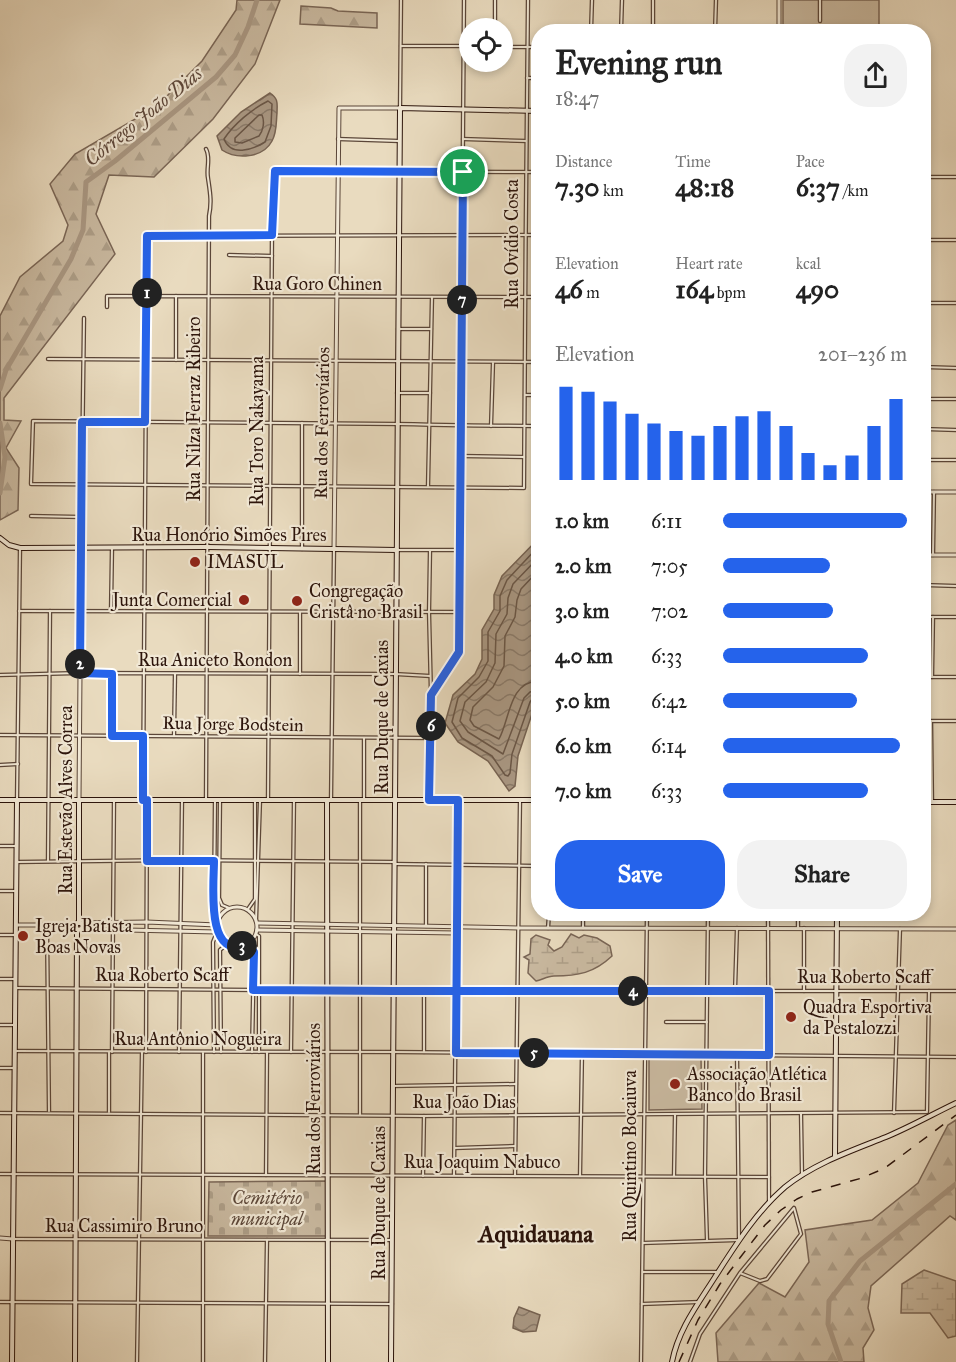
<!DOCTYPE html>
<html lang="en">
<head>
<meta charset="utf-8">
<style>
	:root { --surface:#fff; --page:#f2f2f2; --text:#222; --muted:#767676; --accent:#2563eb }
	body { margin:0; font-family:"IM FELL Great Primer",serif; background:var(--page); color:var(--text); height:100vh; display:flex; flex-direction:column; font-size:22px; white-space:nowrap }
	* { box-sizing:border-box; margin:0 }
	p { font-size:20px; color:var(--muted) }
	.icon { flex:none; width:33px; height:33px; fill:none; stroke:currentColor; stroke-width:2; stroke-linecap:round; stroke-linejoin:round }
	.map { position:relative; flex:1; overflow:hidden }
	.panel { position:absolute; left:531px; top:24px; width:400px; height:897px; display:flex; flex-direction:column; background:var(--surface); border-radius:24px; box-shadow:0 3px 9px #0003 }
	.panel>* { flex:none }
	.tools { position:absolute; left:459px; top:18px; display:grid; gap:12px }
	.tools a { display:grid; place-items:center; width:54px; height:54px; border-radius:50%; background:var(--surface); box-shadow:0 3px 9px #0003; font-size:30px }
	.pin { position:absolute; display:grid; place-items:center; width:51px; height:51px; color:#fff; margin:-26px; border:3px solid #fff; border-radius:50%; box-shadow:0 2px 6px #0007 }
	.km { position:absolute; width:30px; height:30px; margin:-15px; border-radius:50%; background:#222; color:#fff; font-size:16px; line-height:30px; text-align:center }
	.round { display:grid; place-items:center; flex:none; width:63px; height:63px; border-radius:24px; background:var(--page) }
	.overview { display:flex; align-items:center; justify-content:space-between; height:102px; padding:0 24px }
	h1 { font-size:33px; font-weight:800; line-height:45px }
	.metrics { display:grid; grid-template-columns:repeat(3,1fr); gap:9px; height:102px; padding:6px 24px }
	.metrics div { display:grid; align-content:center }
	.metrics b { font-size:26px; font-weight:800 }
	.metrics small { font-size:16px; font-weight:400 }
	.metrics p { font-size:16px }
	.chart { height:168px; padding:12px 24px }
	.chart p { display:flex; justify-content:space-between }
	.chart svg { width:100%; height:108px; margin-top:6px; stroke:var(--accent); stroke-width:6 }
	.cta { display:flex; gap:12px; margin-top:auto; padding:12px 24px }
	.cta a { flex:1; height:69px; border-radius:24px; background:var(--accent); color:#fff; font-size:24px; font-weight:800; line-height:69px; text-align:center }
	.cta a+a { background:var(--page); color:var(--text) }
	ul { padding:0 24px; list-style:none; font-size:20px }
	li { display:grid; grid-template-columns:96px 72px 1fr; align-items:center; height:45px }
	li i { height:15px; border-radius:8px; background:var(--accent) }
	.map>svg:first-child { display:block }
	.forest { fill:url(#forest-firs); stroke:#7a6656; stroke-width:1.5 }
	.wetland { fill:url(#wetland-marsh); stroke:#7a6656; stroke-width:1.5 }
	.cemetery { fill:url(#cemetery-stones); stroke:#7a6656; stroke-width:1.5 }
	.green { fill:#c9b9a0; stroke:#7a6656; stroke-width:1.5 }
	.water { fill:url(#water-waves); stroke:#776352; stroke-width:1.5 }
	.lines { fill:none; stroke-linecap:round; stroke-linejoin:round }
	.shore { stroke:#6a5646; stroke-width:1.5 }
	.river { stroke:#a99782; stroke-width:5 }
	.minor-casing { stroke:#5b4638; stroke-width:4.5 }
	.tertiary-casing { stroke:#5b4638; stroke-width:5 }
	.secondary-casing { stroke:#2c140b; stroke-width:6 }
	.minor { stroke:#f1e8d5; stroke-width:2 }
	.tertiary { stroke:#f1e8d5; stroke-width:3 }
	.secondary { stroke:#f1e8d5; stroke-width:4 }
	.rail { stroke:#2c140b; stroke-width:1.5; stroke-dasharray:10 10; stroke-linecap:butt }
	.route-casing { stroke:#fff; stroke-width:12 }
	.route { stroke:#2563eb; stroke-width:8 }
	.poi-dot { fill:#8f2418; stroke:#f1e8d5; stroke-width:2 }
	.labels { text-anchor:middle; stroke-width:4.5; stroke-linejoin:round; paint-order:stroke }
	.street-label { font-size:18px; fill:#2c140b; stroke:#f1e8d5 }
	.poi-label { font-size:18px; fill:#2c140b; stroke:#f1e8d5; text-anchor:start }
	.park-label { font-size:18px; font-style:italic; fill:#5b4638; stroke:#f1e8d5 }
	.water-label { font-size:20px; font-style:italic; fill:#5e483b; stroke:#f1e8d5 }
	.district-label { font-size:24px; font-weight:bold; fill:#2c140b; stroke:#f1e8d5 }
</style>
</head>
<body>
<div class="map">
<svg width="956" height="1362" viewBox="0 0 956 1362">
	<defs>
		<pattern id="forest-firs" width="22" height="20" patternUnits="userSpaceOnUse" patternTransform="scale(1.5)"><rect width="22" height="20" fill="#c9b9a0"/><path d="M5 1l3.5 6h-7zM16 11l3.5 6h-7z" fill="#ad9e88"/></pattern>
		<pattern id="wetland-marsh" width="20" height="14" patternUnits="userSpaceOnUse" patternTransform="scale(1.5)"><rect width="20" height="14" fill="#c9b9a0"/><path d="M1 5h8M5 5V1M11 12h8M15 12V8" fill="none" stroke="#ad9e88"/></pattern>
		<pattern id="cemetery-stones" width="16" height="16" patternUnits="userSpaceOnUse" patternTransform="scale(1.5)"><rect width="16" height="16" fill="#c9b9a0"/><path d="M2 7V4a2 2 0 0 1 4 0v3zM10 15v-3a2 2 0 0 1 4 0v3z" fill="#ad9e88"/></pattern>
		<pattern id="water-waves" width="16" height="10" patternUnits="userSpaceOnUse" patternTransform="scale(1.5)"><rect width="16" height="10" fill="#a99782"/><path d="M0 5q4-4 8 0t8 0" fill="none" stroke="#8a7a69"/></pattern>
	</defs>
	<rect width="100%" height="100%" fill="#e9dbbf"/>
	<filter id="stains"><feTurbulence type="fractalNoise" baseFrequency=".00333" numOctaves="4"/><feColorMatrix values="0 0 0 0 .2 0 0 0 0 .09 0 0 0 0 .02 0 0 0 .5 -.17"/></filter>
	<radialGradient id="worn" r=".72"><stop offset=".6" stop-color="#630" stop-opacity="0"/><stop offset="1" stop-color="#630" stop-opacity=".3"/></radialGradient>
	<g class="forest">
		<path d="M 237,0 L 280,0 L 255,64 L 213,119 L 154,177 L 109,175 L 96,214 L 115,254 L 4,398 L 4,420 L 21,421 L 6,448 L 19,468 L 18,510 L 0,520 L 0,316 L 20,277 L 63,241 L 68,225 L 50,184 L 75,154 L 156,107 L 202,61 L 236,10 Z"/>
		<path d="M 301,6 L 331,8 L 338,11 L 377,13 L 377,28 L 300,24 Z"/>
		<path d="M 956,1120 L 956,1220 L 950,1216 L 871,1286 L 868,1308 L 874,1330 L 863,1348 L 864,1362 L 718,1362 L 716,1333 L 759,1283 L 785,1297 L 809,1262 L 805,1230 L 872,1220 L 918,1183 L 948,1125 Z"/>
	</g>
	<g class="wetland">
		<path d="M 571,934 L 579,938 L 584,935 L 597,938 L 610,946 L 612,956 C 594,973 578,976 554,976 C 547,976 542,980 536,981 L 528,973 L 529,960 L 524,957 L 530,954 L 531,939 L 536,935 L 550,940 L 548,945 L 554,951 L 562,947 Z"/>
		<path d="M 924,1270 L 956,1281 L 956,1336 L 948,1338 L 930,1313 L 901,1313 L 902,1284 Z"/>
	</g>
	<path class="cemetery" d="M 326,1181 L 326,1236 L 208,1236 L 209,1182 Z"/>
	<g class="green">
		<path d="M 783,0 L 879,0 L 879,31 L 783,32 Z"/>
		<path d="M 649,1059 L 701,1059 L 702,1109 L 649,1110 Z"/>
	</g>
	<g class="water">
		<path d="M 270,93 C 279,99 277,104 277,113 C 276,123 277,132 272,141 C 263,158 237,160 222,150 L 217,136 L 241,112 Z"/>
		<path d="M 538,539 L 538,696 L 518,756 L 515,786 L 509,791 L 488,761 L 458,742 L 445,723 L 453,695 L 475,674 L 482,659 L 482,630 L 494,609 L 494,595 L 502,576 Z"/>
		<path d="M 519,1307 L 540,1315 L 536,1331 L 523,1332 L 513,1328 L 514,1318 Z"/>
	</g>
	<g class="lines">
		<g class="shore">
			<path d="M 268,101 L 272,104 L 271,126 L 265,142 C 252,150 231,157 224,139 C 234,124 252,109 268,101 Z"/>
			<path d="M 259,115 L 262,115 C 265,122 263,131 259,136 L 242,143 L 235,142 L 235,138 Z"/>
			<path d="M 538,547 L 507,580 L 500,596 L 500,611 L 488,632 L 488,661 L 479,677 L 458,698 L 452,722 L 462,738 L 492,756 L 505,775 L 508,776 L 510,773 L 512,754 L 530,702 L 533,698 L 538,697"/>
			<path d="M 538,558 L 513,584 L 508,598 L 507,614 L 496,634 L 495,663 L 486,682 L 465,702 L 460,721 L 468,732 L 503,754 L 524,698 L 530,692 L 538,690"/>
			<path d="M 538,571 L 521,589 L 517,600 L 515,617 L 505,636 L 504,666 L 493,687 L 473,707 L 470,720 L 474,726 L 499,739 C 510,719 509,682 538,681"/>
		</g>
		<g class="river">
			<path d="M 0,389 L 6,370 L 71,259 L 83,230 L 86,182 L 115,161 L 216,77 L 235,55 L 248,27 L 257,0"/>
			<path d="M 0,423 L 5,457 L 0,493"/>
			<path d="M 841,1362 L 828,1324 L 829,1301 L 860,1261 L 956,1184"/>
		</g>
		<g class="minor-casing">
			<g id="minor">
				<path d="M 528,0 C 526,163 525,325 524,488 L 31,484 L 33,421 L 397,424 C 444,425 491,426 538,426"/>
				<path d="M 820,21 L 820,0"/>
				<path d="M 495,28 L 495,0"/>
				<path d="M 591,32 L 592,0"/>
				<path d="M 621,32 L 622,0"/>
				<path d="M 653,32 L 653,0"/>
				<path d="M 715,32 L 716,0"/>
				<path d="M 401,46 L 470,46"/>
				<path d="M 502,47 L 538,47"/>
				<path d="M 527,78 L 538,78"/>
				<path d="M 400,108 L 401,0"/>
				<path d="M 338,139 L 399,141"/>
				<path d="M 463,139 L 526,141"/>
				<path d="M 206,149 C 211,158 206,168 208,178 C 210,192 212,202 209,216 L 206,800"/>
				<path d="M 924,177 L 956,177"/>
				<path d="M 924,240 L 956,240"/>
				<path d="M 229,255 L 272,256"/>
				<path d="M 924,303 L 956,303"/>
				<path d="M 107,307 L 107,296 L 538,297"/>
				<path d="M 398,329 L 431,329"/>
				<path d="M 48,359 L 538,362"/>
				<path d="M 176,360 L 176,296"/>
				<path d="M 924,367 L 956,368"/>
				<path d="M 397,393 L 430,393"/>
				<path d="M 525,395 L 538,395"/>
				<path d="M 924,399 L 956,399"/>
				<path d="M 491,426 L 493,363"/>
				<path d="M 924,429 L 956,430"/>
				<path d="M 461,456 L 524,457"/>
				<path d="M 924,460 L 956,460"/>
				<path d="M 428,486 L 432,297"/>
				<path d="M 31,516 L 81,517"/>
				<path d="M 81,547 L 84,318"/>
				<path d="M 302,549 L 302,423"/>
				<path d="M 397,550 L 460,550"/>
				<path d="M 933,555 L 934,492"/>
				<path d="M 924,585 L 956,586"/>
				<path d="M 19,611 L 459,612"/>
				<path d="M 111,611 L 112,548"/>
				<path d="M 300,612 L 300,674"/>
				<path d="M 924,617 L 956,617"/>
				<path d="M 112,674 L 112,736"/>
				<path d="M 0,675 L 80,673 L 395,674 L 430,676"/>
				<path d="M 924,677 L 956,677"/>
				<path d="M 932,677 L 933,617"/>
				<path d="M 431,695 L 459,652 L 464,0"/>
				<path d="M 0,735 L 430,738"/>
				<path d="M 174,736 L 175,674"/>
				<path d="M 0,765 L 18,764"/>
				<path d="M 364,799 L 364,738"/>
				<path d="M 17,800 L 20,548"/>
				<path d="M 143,800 L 147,236 L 538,235"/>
				<path d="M 215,800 L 214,906 L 217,923"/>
				<path d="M 220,800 L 219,898 L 222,905 L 229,908"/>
				<path d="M 268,800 L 272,235 L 275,171 L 538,172"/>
				<path d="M 331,800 L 334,549"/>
				<path d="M 429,800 L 431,695 L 429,612 L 430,551"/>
				<path d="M 932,802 L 931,721 L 956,721"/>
				<path d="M 0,846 L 15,846"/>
				<path d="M 48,861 L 50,611"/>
				<path d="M 17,862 L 181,860 L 395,862"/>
				<path d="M 396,864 L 538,866"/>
				<path d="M 0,891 L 16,891"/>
				<path d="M 248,909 L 255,899 L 255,800"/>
				<path d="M 768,914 L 769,1202"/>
				<path d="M 798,914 L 798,928"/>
				<path d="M 256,921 L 260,801"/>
				<path d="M 47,925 L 49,1111"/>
				<path d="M 426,926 L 426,864"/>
				<path d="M 548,928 L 549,914"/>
				<path d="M 583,928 L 583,914"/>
				<path d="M 256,934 L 259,936 L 259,1052"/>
				<path d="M 0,935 L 15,935"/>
				<path d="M 247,944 L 254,952 L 252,1052"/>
				<path d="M 0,979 L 15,979"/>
				<path d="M 16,988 L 394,991 L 956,991"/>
				<path d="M 735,991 L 737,928"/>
				<path d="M 804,991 L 804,928"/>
				<path d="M 424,992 L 424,1052"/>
				<path d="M 666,1022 L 707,1022"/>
				<path d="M 0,1025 L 15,1025"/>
				<path d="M 15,1051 L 395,1052 L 956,1057"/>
				<path d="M 112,1052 L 114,800"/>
				<path d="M 146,1052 L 147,800"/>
				<path d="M 179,1052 L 182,800"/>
				<path d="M 214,1052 L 213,942 L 217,932"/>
				<path d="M 221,1052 L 220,950 L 227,944"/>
				<path d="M 291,1052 L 294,800"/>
				<path d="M 0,1068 L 15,1068"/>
				<path d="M 393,1086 L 516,1084"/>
				<path d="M 927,1111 L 929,991"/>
				<path d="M 109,1112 L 109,1052"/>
				<path d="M 0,1113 L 424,1116 L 927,1112"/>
				<path d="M 894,1113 L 900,929"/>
				<path d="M 801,1114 L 802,1174"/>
				<path d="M 360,1115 L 360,800"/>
				<path d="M 455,1148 L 515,1146"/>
				<path d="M 0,1174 L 769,1177"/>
				<path d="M 266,1175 L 267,1053"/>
				<path d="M 454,1175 L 458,800"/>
				<path d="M 423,1176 L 424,1116"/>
				<path d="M 515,1176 L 520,801"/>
				<path d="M 580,1176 L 582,1053"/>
				<path d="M 674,1176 L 675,1115"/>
				<path d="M 13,1239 L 392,1240"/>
				<path d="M 707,1240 L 705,1177 L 708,914"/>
				<path d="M 643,1243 L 739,1240 L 737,1054"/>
				<path d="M 643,1272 L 718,1272"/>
				<path d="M 0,1302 L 392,1304"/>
				<path d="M 642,1304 L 699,1302"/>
				<path d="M 137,1362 L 142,1052"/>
				<path d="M 203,1362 L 203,1053"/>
				<path d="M 265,1362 L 267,1240"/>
				<path d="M 641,1362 L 647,914"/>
				<path d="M 690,1362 L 700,1334 L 740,1273 L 794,1208 L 801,1234 L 767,1279 L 760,1281 L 740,1273"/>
			</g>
		</g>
		<g class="tertiary-casing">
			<g id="tertiary">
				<path d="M 779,32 L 779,0"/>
				<path d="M 924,492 L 956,492"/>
				<path d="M 334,549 L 339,108 L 400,108"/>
				<path d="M 924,555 L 956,555"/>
				<path d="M 79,800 L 81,547"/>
				<circle cx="237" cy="927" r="20"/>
				<path d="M 80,923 L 147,922 L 217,925"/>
				<path d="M 257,923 L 519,928 L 956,929"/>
				<path d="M 16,925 L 76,925"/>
				<path d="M 82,929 L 217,932"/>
				<path d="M 257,930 L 457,933"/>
				<path d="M 0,1238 L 13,1239"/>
			</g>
		</g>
		<g class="secondary-casing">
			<g id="secondary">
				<path d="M 0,538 L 9,545 L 20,548 L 207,547 L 397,550"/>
				<path d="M 0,800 L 538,800"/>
				<path d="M 327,800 L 328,1362"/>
				<path d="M 924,802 L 956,802"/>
				<circle cx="79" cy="926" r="3.5"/>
				<path d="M 79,923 L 79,800"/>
				<path d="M 835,1156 L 837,914"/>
				<path d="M 12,1362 L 17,800"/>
				<path d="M 75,1362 L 77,930"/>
				<path d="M 391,1362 L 400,108 L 538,111"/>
				<path d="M 672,1362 C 678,1330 698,1304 715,1277 C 735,1246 756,1212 785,1187 C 815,1163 851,1151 886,1137 C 910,1127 933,1114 956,1103"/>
			</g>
		</g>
		<use href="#minor" class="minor"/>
		<use href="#tertiary" class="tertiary"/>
		<use href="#secondary" class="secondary"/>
		<path class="rail" d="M 679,1362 L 698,1320 L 720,1284 L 765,1225 L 781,1210 L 797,1199 L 812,1192 L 862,1178 L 885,1168 L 956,1115"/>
	</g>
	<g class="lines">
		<g class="route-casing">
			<path id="route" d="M 463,172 L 275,171 L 272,235 L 147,236 L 145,422 L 82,422 L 80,673 L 112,674 L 112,736 L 143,736 L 143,800 L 147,800 L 147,861 L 214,861 C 214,883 205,962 247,944 L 254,952 L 253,990 L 394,991 L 769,991 L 769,1055 L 456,1053 L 458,800 L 429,800 L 431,695 L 459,652 L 463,172"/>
		</g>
		<use href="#route" class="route"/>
	</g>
	<g class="poi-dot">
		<circle cx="195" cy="562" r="6"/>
		<circle cx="244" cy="600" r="6"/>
		<circle cx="297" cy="601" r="6"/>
		<circle cx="23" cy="936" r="6"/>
		<circle cx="791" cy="1017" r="6"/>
		<circle cx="675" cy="1084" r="6"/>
	</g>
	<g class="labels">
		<g class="street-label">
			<text transform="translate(512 244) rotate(-90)" y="6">Rua Ovídio Costa</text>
			<text x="317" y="290">Rua Goro Chinen</text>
			<text transform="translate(194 409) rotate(-90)" y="6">Rua Nilza Ferraz Ribeiro</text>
			<text transform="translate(322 423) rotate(-89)" y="6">Rua dos Ferroviários</text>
			<text transform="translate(257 431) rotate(-90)" y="6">Rua Toro Nakayama</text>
			<text x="229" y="541">Rua Honório Simões Pires</text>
			<text x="215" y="666">Rua Aniceto Rondon</text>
			<text transform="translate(382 717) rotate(-90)" y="6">Rua Duque de Caxias</text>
			<text transform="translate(233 724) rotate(1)" y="6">Rua Jorge Bodstein</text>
			<text transform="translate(66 800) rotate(-90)" y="6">Rua Estevão Alves Correa</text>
			<text x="162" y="981">Rua Roberto Scaff</text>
			<text x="864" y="983">Rua Roberto Scaff</text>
			<text x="198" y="1045">Rua Antônio Nogueira</text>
			<text transform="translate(314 1099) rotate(-90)" y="6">Rua dos Ferroviários</text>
			<text x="464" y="1108">Rua João Dias</text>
			<text transform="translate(630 1156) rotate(-90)" y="6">Rua Quintino Bocaiuva</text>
			<text x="482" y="1168">Rua Joaquim Nabuco</text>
			<text transform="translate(379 1203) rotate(-90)" y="6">Rua Duque de Caxias</text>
			<text x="124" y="1232">Rua Cassimiro Bruno</text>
		</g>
		<g class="poi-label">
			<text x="207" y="568">IMASUL</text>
			<text x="309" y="597">Congregação<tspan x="309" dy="21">Cristâ no Brasil</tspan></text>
			<text x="232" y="606" text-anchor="end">Junta Comercial</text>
			<text x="35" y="932">Igreja Batista<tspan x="35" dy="21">Boas Novas</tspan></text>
			<text x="803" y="1013">Quadra Esportiva<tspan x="803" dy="21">da Pestalozzi</tspan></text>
			<text x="687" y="1080">Associação Atlética<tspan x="687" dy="21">Banco do Brasil</tspan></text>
		</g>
		<g class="park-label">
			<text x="267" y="1204">Cemitério<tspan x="267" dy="21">municipal</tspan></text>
		</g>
		<g class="water-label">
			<text transform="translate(143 116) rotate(-39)" y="7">Córrego João Dias</text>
		</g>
		<g class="district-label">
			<text x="536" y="1242">Aquidauana</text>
		</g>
	</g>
	<rect width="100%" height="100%" filter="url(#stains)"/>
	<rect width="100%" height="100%" fill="url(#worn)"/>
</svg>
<div class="tools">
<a><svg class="icon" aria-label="locate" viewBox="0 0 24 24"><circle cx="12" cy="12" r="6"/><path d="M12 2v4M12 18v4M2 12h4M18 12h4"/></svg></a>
</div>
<div class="pin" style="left:463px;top:172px;background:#1e9e55"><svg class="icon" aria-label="arrive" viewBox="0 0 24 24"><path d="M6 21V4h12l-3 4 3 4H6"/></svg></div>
<b class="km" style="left:147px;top:293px">1</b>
<b class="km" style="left:80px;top:664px">2</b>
<b class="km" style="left:242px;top:946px">3</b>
<b class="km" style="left:633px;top:991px">4</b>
<b class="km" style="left:534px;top:1053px">5</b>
<b class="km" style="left:431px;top:726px">6</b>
<b class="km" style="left:462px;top:300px">7</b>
<section class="panel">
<div class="overview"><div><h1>Evening run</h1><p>18:47</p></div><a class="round"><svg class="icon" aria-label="share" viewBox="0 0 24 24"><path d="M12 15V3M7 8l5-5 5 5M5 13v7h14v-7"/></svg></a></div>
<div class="metrics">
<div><p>Distance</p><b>7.30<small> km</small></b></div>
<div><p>Time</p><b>48:18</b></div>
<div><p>Pace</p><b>6:37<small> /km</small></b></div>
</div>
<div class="metrics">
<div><p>Elevation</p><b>46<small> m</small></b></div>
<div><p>Heart rate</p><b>164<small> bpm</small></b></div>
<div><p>kcal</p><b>490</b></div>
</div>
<div class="chart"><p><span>Elevation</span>201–236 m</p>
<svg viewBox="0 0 160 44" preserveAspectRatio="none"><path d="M5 44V6M15 44V8M25 44V12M35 44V17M45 44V21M55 44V24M65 44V26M75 44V22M85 44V18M95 44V16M105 44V22M115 44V33M125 44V38M135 44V34M145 44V22M155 44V11"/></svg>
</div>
<ul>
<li><b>1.0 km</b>6:11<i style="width:100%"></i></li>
<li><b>2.0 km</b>7:05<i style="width:58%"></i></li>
<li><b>3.0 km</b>7:02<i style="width:60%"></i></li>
<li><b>4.0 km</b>6:33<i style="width:79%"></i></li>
<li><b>5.0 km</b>6:42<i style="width:73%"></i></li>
<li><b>6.0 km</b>6:14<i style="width:96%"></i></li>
<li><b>7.0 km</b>6:33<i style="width:79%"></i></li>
</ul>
<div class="cta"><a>Save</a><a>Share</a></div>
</section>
</div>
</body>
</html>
